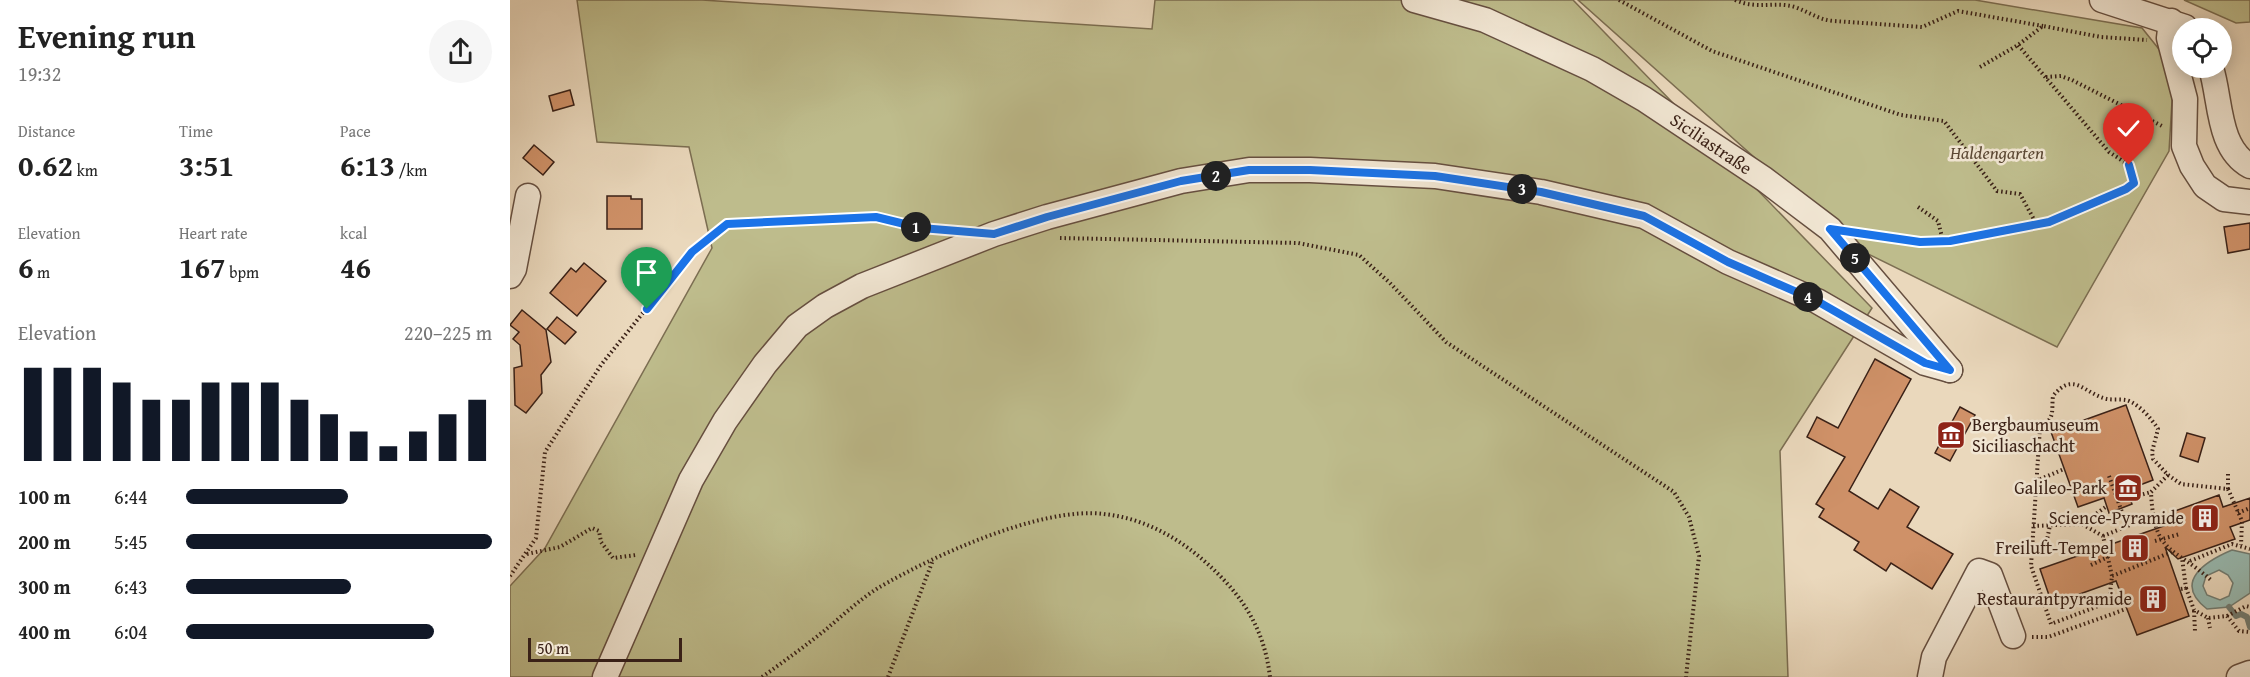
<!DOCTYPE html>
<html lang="en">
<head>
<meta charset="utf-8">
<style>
	:root { --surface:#fff; --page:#f6f6f6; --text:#222; --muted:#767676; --accent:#111827 }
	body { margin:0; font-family:"Gentium Book Plus",serif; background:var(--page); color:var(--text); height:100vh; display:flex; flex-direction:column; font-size:22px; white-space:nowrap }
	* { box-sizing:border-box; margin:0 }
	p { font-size:20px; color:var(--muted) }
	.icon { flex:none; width:33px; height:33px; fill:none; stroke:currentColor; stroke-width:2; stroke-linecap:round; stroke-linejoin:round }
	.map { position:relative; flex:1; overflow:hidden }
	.details { display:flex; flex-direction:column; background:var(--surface); width:510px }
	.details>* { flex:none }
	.controls { position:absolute; left:1662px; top:18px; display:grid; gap:12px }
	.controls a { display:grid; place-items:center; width:60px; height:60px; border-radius:50%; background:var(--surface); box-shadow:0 3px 15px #0003; font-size:30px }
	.scale { position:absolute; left:18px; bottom:15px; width:154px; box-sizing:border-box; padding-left:6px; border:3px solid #3a2117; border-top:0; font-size:16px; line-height:21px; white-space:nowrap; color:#3a2117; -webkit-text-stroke:4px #f1e6d3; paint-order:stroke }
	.pin { position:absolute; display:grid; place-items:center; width:51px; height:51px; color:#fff; margin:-62px -26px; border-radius:50% 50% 50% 0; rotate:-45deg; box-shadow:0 0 6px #0007 }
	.pin .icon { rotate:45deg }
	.km { position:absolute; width:30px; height:30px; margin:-15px; border-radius:50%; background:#222; color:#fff; font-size:16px; line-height:30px; text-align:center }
	.round { display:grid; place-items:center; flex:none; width:63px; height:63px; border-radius:32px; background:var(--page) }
	.summary { display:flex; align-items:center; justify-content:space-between; height:102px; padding:0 18px }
	h1 { font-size:33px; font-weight:800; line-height:45px }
	.metrics { display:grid; grid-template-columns:repeat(3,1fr); gap:9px; height:102px; padding:6px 18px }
	.metrics div { display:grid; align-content:center }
	.metrics b { font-size:30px; font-weight:800 }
	.metrics small { font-size:16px; font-weight:400 }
	.metrics p { font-size:16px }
	.chart { height:168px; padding:12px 18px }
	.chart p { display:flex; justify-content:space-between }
	.chart svg { width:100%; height:108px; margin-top:6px; stroke:var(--accent); stroke-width:6 }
	ul { padding:0 18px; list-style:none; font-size:20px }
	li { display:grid; grid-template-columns:96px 72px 1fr; align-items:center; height:45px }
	li i { height:15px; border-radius:8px; background:var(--accent) }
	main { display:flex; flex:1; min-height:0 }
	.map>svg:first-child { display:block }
	.green { fill:#bebc8c; stroke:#7c6e52; stroke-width:1.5 }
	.water { fill:#98bab1; stroke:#727d73; stroke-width:1.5; fill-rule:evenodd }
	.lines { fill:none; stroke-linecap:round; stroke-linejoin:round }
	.stream { stroke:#727d73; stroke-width:6 }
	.building { fill:#cf9168; stroke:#3a2117; stroke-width:1.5 }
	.minor-casing { stroke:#664f40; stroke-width:27 }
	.path { stroke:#3a2117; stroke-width:4; stroke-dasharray:1.5 3; stroke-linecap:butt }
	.minor { stroke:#f1e6d3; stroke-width:24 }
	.route-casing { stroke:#fff; stroke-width:12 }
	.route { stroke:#1a73e8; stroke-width:8 }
	.labels { text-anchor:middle; stroke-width:5; stroke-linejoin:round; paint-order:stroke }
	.street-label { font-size:18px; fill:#3a2117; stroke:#f1e6d3 }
	.park-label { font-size:18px; font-style:italic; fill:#5b4834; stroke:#f1e6d3 }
	.poi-label { font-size:18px; fill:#3a2117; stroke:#f1e6d3; text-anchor:end }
</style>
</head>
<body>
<main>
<section class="details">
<div class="summary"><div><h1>Evening run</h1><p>19:32</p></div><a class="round"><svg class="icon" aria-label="share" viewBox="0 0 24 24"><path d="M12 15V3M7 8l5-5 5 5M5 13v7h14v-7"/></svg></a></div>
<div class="metrics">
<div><p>Distance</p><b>0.62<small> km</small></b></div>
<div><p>Time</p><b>3:51</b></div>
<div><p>Pace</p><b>6:13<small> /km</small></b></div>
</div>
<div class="metrics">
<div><p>Elevation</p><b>6<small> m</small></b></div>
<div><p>Heart rate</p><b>167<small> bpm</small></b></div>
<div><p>kcal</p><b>46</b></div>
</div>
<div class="chart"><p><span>Elevation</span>220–225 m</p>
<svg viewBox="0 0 160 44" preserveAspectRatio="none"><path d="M5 44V6M15 44V6M25 44V6M35 44V12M45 44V19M55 44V19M65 44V12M75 44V12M85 44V12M95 44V19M105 44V25M115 44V32M125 44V38M135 44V32M145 44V25M155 44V19"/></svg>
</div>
<ul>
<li><b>100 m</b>6:44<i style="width:53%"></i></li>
<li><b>200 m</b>5:45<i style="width:100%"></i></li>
<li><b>300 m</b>6:43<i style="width:54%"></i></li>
<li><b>400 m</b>6:04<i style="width:81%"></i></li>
</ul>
</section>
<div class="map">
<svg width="1740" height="677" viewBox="0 0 1740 677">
	<rect width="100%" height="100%" fill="#ead8bc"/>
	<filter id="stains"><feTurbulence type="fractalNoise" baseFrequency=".00333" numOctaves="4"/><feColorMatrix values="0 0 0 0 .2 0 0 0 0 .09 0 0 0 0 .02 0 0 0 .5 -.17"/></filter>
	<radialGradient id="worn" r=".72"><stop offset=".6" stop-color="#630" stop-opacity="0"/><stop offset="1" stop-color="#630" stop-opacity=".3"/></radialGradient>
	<g class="green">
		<path d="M 67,0 L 192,0 L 642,29 L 645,0 L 1063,0 L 1362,308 L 1270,451 L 1278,677 L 0,677 L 0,586 L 35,548 L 202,248 L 179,147 L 87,142 Z"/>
		<path d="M 1068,0 L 1465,0 L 1632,28 L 1664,68 L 1659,151 L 1547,347 L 1346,248 Z"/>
		<path d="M 1674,0 L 1740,0 L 1740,22 L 1726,23 Z"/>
	</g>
	<path class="water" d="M 1722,550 L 1740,554 L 1740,593 L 1719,607 L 1697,609 C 1662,582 1696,561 1722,550 ZM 1709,570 L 1718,575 L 1723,583 L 1719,596 L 1710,600 L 1697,595 L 1693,586 L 1696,576 Z"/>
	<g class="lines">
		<path class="stream" d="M 1719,607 L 1726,616 L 1731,614 L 1737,617 L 1740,627"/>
	</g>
	<g class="building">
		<path d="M 60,90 L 64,105 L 43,111 L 39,96 Z"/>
		<path d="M 24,145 L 44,162 L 33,175 L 13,158 Z"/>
		<path d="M 97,196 L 121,196 L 121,199 L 132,199 L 132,229 L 97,229 Z"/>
		<path d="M 1740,223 L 1740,249 L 1718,253 L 1714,227 Z"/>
		<path d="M 74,263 L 96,281 L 67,316 L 40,293 L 61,268 L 66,272 Z"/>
		<path d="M 12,310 L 36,330 L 41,362 L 31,375 L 32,393 L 16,413 L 5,405 L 4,368 L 12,366 L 10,345 L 3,339 L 9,332 L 0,325 Z"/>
		<path d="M 47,317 L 66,332 L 55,344 L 37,329 Z"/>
		<path d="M 1365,359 L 1401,379 L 1339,491 L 1368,509 L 1380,489 L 1409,507 L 1397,527 L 1443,554 L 1422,589 L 1381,563 L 1376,571 L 1344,550 L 1349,542 L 1309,517 L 1314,509 L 1306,504 L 1335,457 L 1297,437 L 1307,417 L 1328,428 Z"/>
		<path d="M 1616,405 L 1643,480 L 1617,490 L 1622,504 L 1599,513 L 1594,498 L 1568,507 L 1541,432 Z"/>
		<path d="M 1450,407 L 1465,415 L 1440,461 L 1425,453 Z"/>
		<path d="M 1677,433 L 1695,438 L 1688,462 L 1670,456 Z"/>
		<path d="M 1709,495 L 1713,507 L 1740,498 L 1740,520 L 1720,527 L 1725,539 L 1668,559 L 1655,547 L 1679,616 L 1627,635 L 1606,581 L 1542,604 L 1530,569 L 1668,521 L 1665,511 Z"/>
	</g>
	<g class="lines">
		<g class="minor-casing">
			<g id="minor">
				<path d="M 904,0 L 975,20 L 1082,69 L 1134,99 L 1254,179 L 1320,229 L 1440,370"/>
				<path d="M 1592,0 L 1675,27"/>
				<path d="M 1661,21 L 1659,38 L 1675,99 L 1674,146 L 1682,166 L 1695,186 L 1714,199 L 1740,202"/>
				<path d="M 1701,68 C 1711,99 1707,148 1740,166"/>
				<path d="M 0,276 L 4,269 L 18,196"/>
				<path d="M 95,677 L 181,480 L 215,421 L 255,364 L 287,326 L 315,306 L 352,286 L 484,234 L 537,217 L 671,181 L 739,170 L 800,170 L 925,176 L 1031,192 L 1134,216 L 1218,262 L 1307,301 L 1415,363 L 1440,370"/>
				<path d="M 1420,677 L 1424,657 L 1469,571 L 1480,575 L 1503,636"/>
				<path d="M 1729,677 L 1740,673"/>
			</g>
		</g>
		<g class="path">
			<path d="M 1109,0 L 1202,51 L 1391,115 L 1434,121 L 1487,191 L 1510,194 L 1527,225"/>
			<path d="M 1225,0 C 1248,10 1265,1 1285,7 C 1299,12 1309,20 1324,21 L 1412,27 L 1448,11 L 1533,26"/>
			<path d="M 1470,67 L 1508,45 L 1533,26 L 1591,37 L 1637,40"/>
			<path d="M 1536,77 L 1551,76 L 1562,80 L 1654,127"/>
			<path d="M 1408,207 L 1428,221 L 1433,241"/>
			<path d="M 1353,233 L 1410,242 L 1440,241 L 1539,222 L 1616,189 L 1624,183 L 1619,165 L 1599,152 L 1508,45"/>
			<path d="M 550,238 L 788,243 L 849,255 L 880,283 L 936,342 L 1164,492 L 1179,517 L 1189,556 L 1176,677"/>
			<path d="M 1658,475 L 1641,492 C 1644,555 1662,545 1702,581"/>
			<path d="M 1599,476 L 1617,526"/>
			<path d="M 1526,481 L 1554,469"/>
			<path d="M 1718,489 L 1718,473"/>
			<path d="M 1620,498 L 1641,492"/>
			<path d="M 1728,513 L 1740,508"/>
			<path d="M 1572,524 L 1597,506"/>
			<path d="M 1523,526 L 1572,524 L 1593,536 L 1602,576 L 1599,602 L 1541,624 L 1521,566 L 1530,427 C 1546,418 1541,412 1543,396 C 1564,370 1574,394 1597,399 C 1603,400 1610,399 1616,400 C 1628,403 1642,419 1648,429 L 1642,452 L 1643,459 L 1658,475 L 1671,484 L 1718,489 L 1732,521 L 1731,545"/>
			<path d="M 1593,536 L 1642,516"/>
			<path d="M 1645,541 L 1670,534"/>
			<path d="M 17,554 L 50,547 L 82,528 L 89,531 L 91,542 L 103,558 L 126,555"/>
			<path d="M 1540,555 L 1536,545 L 1540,525"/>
			<path d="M 1680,561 L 1722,544 L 1740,549"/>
			<path d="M 1581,565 L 1598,557"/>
			<path d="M 0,576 L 26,538 L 35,452 L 91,365 L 182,252 L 217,224 L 366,217 L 411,228 L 432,230"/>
			<path d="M 1602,576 L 1662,552"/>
			<path d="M 1676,588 L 1684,610 L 1698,618 L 1717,616 L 1729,631 L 1740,632"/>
			<path d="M 1671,589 L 1676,588 L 1672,558"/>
			<path d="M 1684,611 L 1685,631"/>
			<path d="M 1717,616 L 1736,606 L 1740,607"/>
			<path d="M 1698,618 L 1700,628"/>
			<path d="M 1522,637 L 1538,637 L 1616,609"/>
			<path d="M 252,677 C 273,662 294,647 314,631 C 331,617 349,600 368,588 C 421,557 531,506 594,514 C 631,518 664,535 692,559 C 730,592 754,626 760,677"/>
			<path d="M 378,677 L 423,560"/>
		</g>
		<use href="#minor" class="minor"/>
	</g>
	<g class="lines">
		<g class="route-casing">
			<path id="route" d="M 137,309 L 182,252 L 217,224 L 366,217 L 411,228 L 484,234 L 537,217 L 671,181 L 739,170 L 800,170 L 925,176 L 1031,192 L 1134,216 L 1218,262 L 1307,301 L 1415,363 L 1440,370 L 1320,229 L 1410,242 L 1440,241 L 1539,222 L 1616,189 L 1624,183 L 1619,165"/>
		</g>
		<use href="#route" class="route"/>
	</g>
	<defs>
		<g id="museum-square" transform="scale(1.5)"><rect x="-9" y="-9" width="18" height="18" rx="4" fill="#8f2418" stroke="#f1e6d3"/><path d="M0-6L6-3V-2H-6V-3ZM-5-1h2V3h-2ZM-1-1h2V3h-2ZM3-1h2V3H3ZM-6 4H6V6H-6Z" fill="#fff"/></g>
		<g id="building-square" transform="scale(1.5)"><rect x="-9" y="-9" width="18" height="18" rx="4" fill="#8f2418" stroke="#f1e6d3"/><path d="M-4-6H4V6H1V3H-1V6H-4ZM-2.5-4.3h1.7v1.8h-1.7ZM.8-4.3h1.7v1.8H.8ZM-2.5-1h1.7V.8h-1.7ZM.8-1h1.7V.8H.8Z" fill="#fff"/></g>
	</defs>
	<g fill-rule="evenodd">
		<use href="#museum-square" x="1441" y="435"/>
		<use href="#museum-square" x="1618" y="488"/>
		<use href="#building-square" x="1695" y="518"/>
		<use href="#building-square" x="1625" y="548"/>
		<use href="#building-square" x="1643" y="599"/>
	</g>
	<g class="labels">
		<g class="street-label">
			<text transform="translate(1201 144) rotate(34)" y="6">Siciliastraße</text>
		</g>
		<g class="park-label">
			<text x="1487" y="159">Haldengarten</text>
		</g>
		<g class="poi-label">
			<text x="1462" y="431" text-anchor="start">Bergbaumuseum<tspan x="1462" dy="21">Siciliaschacht</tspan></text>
			<text x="1597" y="494">Galileo-Park</text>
			<text x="1674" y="524">Science-Pyramide</text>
			<text x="1604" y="554">Freiluft-Tempel</text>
			<text x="1622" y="605">Restaurantpyramide</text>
		</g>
	</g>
	<rect width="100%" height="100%" filter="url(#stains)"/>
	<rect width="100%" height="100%" fill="url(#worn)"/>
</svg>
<div class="controls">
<a><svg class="icon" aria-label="locate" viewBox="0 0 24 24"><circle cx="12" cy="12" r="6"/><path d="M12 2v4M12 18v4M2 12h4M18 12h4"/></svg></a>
</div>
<div class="scale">50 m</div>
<div class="pin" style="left:137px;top:309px;background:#1e9e55"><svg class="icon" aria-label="arrive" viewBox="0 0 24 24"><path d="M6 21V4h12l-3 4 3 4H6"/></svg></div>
<div class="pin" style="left:1619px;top:165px;background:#d93025"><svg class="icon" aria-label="check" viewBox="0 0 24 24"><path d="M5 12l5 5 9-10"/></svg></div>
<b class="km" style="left:406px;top:227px">1</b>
<b class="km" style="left:706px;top:176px">2</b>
<b class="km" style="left:1012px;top:189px">3</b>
<b class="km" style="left:1298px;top:297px">4</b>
<b class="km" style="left:1345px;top:258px">5</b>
</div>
</main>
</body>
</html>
